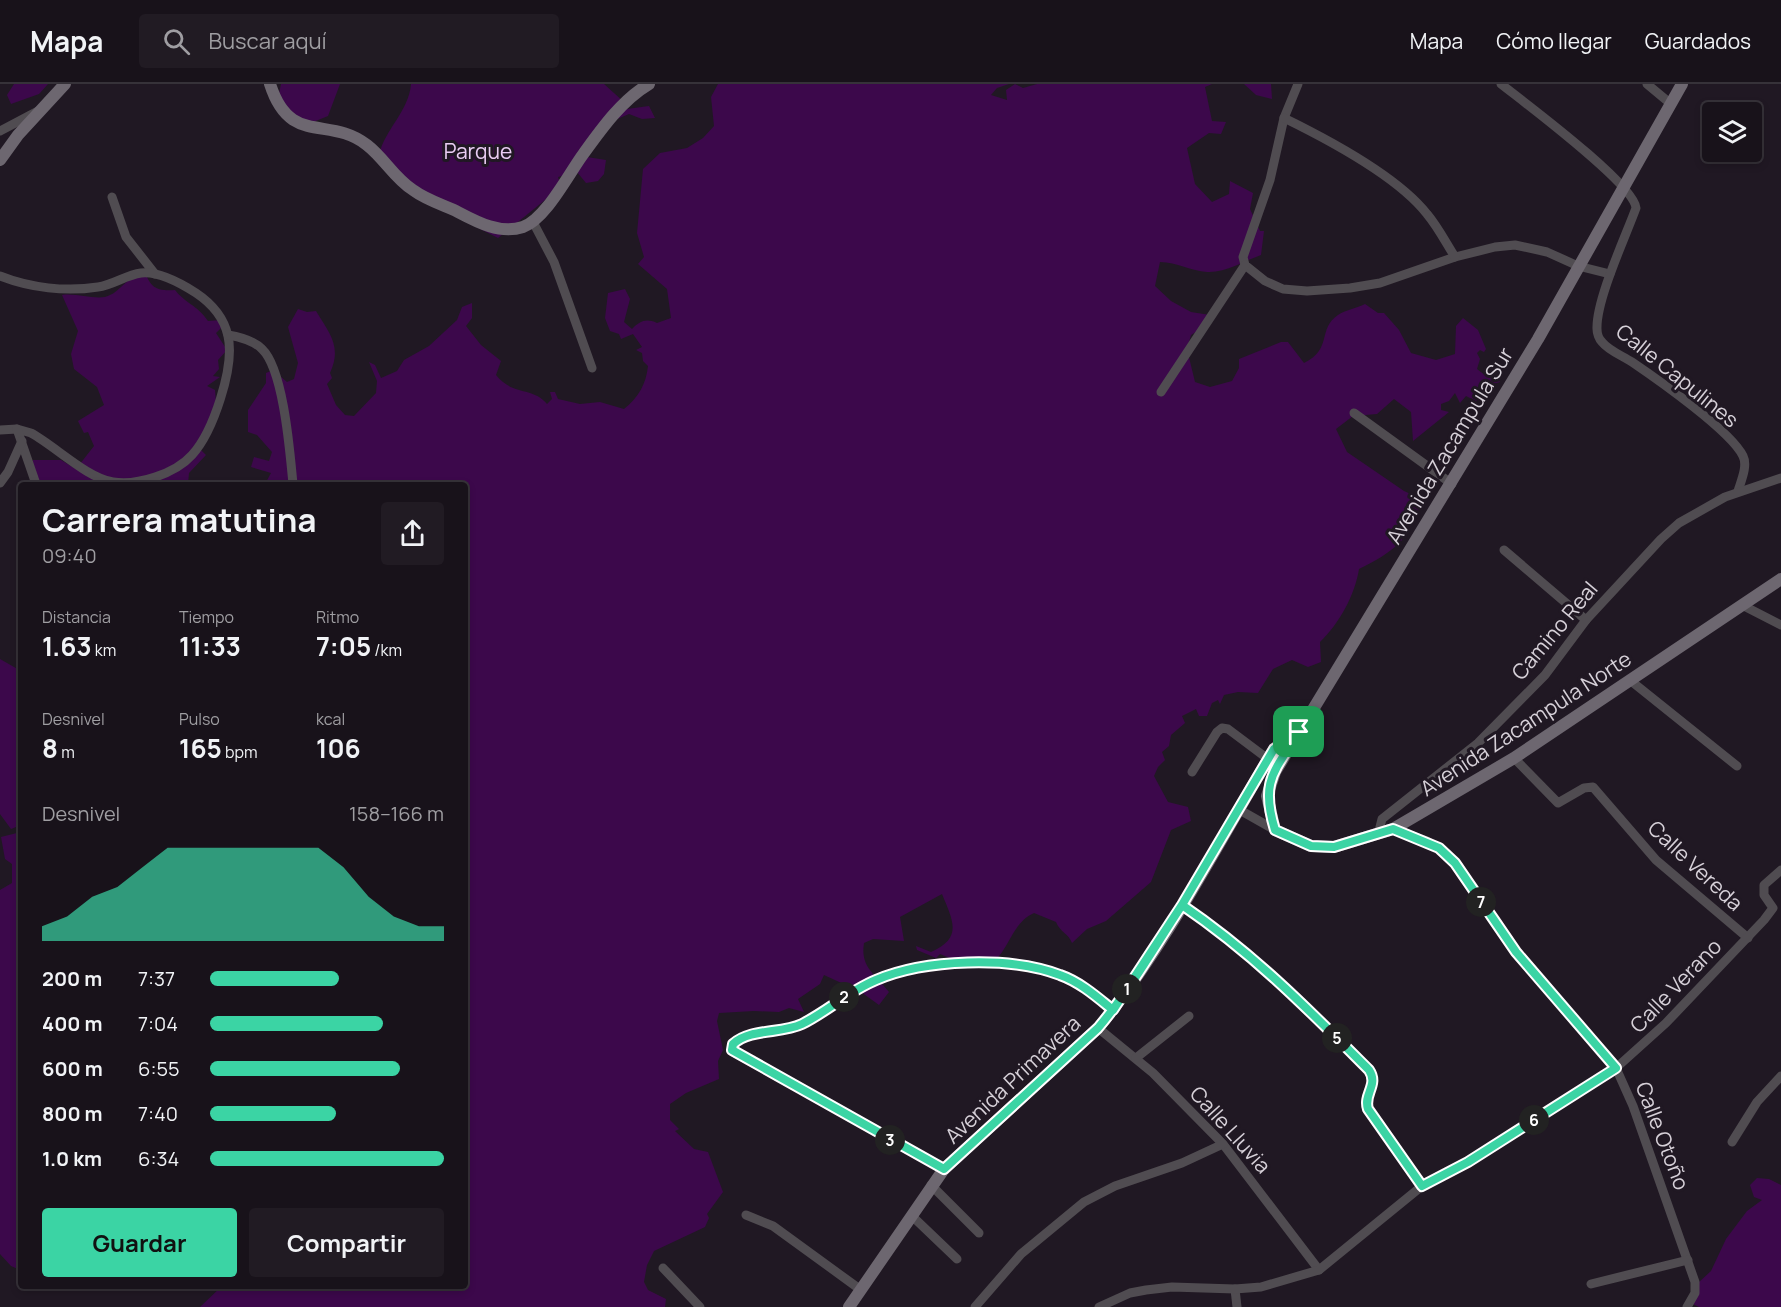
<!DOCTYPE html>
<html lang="es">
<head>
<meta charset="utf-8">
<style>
	:root { --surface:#18121a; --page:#211b23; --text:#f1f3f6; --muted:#9f9ea2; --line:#363239; --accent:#3bd4a4 }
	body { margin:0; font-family:Manrope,sans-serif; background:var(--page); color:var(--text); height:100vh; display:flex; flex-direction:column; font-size:22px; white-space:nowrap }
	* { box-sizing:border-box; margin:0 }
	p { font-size:20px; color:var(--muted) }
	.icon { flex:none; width:33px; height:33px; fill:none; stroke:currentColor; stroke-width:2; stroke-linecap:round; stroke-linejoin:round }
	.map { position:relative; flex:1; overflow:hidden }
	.side { position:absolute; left:18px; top:398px; width:450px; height:807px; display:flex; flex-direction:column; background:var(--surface); border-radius:6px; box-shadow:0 3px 9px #0003,0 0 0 2px var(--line) }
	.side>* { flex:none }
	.buttons { position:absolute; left:1702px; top:18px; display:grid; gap:12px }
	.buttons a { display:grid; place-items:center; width:60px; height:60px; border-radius:6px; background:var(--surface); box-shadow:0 3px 9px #0003,0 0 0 2px var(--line); font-size:30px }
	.pin { position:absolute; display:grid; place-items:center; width:51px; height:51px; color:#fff; margin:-26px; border-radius:12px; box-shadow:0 3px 9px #0006 }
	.km { position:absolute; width:30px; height:30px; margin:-15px; border-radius:50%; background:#222; color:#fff; font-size:16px; line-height:30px; text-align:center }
	.round { display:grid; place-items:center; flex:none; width:63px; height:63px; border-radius:6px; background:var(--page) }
	.headline { display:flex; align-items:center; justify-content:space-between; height:102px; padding:0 24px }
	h1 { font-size:33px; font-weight:700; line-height:45px }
	.metrics { display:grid; grid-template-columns:repeat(3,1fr); gap:9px; height:102px; padding:6px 24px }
	.metrics div { display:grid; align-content:center }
	.metrics b { font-size:26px; font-weight:700 }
	.metrics small { font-size:16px; font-weight:400 }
	.metrics p { font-size:16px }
	.chart { height:168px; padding:12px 24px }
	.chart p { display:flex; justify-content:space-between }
	.chart svg { width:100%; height:108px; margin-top:6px; fill:var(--accent); opacity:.7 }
	.primary-button { display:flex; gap:12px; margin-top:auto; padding:12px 24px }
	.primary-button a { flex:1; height:69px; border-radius:6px; background:var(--accent); color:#111; font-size:24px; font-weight:700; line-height:69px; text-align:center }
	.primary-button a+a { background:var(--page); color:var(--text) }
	ul { padding:0 24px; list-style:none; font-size:20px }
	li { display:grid; grid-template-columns:96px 72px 1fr; align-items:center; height:45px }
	li i { height:15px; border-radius:8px; background:var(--accent) }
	header { display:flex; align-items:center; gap:36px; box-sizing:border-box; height:84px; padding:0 30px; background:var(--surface); border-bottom:2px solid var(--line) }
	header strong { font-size:28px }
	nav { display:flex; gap:33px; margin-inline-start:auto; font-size:21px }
	.search { width:420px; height:54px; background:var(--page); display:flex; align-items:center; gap:15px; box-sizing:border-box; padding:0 21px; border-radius:6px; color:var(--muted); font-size:22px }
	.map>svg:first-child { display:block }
	.green { fill:#3c084b }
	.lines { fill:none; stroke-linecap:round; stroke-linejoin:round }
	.street { stroke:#504c51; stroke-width:9 }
	.secondary { stroke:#6d6770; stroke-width:12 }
	.route-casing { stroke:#fff; stroke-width:12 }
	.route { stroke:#3bd4a4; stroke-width:8 }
	.labels { text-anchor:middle; stroke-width:6; stroke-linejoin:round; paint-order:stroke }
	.park-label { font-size:21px; fill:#eacdf4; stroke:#201823 }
	.street-label { font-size:21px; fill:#d6d0d8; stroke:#201823 }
</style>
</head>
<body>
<header>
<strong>Mapa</strong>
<div class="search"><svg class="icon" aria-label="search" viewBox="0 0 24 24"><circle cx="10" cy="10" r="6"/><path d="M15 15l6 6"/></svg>Buscar aquí</div>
<nav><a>Mapa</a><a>Cómo llegar</a><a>Guardados</a></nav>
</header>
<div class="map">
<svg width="1781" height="1223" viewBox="0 0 1781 1223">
	<rect width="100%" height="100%" fill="#201823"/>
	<g class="green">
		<path d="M 14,0 L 48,0 L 39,10 L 11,20 L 7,11 Z"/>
		<path d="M 281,0 L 340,0 L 328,32 L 301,43 L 278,15 Z"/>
		<path d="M 411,0 L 604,0 L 625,19 L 627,25 L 649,22 L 655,34 L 642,35 L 629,30 L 608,39 L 578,76 L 584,79 L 587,73 L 606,76 L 604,90 L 598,97 L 586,99 L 577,88 L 558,93 L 561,103 L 498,154 L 403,106 L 379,71 C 385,45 409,27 411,0 Z"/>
		<path d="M 718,0 L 1009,0 L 997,4 L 991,11 L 1007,16 L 1006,6 L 1015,0 L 1023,4 L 1037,0 L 1212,0 L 1205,3 L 1212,37 L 1226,38 L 1221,50 L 1209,49 L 1187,64 L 1195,100 L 1212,118 L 1229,110 L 1230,97 L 1253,109 L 1250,125 L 1260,147 L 1264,147 L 1261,171 C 1244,177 1225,189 1207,188 C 1191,187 1177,178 1160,178 L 1155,202 L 1171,217 L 1191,228 L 1210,231 L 1212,238 L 1191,251 L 1187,265 L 1195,298 L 1210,303 L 1232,297 L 1239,284 L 1239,275 L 1281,258 L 1288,258 L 1304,279 C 1333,265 1317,245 1338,231 C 1345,226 1357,224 1365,220 L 1378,229 L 1384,229 L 1399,246 L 1411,269 L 1436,276 L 1455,270 L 1456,242 L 1463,234 L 1478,246 L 1486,265 L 1484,268 L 1480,266 L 1477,269 L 1480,275 L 1477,285 L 1486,292 L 1491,284 L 1500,298 L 1489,301 L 1484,314 L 1476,317 L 1466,312 L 1460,319 L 1455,309 L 1449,317 L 1441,320 L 1441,326 L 1449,328 L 1413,357 L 1411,328 L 1394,315 L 1377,330 L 1353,332 L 1336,345 L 1347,368 L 1404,407 L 1413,411 L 1419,426 C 1406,434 1400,439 1402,456 C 1392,468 1373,478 1359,485 C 1355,511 1339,540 1320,558 L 1321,578 L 1308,583 L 1292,576 L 1273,585 L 1258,609 L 1238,608 L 1224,611 L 1220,620 L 1218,616 L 1212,619 L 1207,632 L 1199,632 L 1196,625 L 1182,632 L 1185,639 L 1171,651 L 1169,662 L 1162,668 L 1165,676 L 1158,683 L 1154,692 L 1168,718 L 1188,723 L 1191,737 L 1171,746 L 1151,798 L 1106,837 L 1087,845 L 1072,859 C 1069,850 1060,848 1056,838 L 1034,829 C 1009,840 1009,873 984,884 L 965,880 L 940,870 L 936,874 L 917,866 L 916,862 L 931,868 C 963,854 953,837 942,810 L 900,833 L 904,857 L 873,855 L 864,859 C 860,883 875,890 889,908 L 879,921 L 861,908 L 824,891 L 820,900 L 798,915 L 804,928 L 789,924 L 779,928 L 754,927 L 719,929 L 717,937 L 723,966 L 718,977 L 719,995 L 686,1009 L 670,1020 L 670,1036 L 679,1045 L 675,1047 L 694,1065 L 708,1068 L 723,1108 L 707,1130 L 709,1134 L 705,1143 L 654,1167 L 647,1181 L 644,1198 L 648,1206 L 666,1215 L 665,1223 L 200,1223 L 222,1202 L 465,1202 L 465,400 L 265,400 L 271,389 L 251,383 L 254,373 L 269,377 L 272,368 L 257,351 L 248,348 L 248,326 L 266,299 L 266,289 L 273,286 L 287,298 L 294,295 L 298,279 L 288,243 L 298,225 L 307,228 L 316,227 C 330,250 342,263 330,289 L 332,294 L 327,300 L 336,321 L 345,331 L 354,332 L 376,309 L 377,297 L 369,278 L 375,281 L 381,294 L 397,287 L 404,276 L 429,262 L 457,236 L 462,223 L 472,219 L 472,234 L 466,242 L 481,261 L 501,277 L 496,291 C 514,313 532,302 547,320 L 552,315 L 550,308 L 555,308 L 558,315 L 580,320 L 600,318 L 624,325 C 639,313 646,300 648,282 L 643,277 L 642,269 L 636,266 L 642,263 L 633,250 L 621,255 L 619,250 L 610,247 L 605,234 L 608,209 L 625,205 L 630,215 L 624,238 L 632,245 C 640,237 646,234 657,239 L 671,234 L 667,205 L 638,180 L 644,173 L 637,149 L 643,85 L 660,69 L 687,64 L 703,54 L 714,42 L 711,13 Z"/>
		<path d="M 1244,0 L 1271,0 L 1272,15 L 1256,11 Z"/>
		<path d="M 145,188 C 151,205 158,207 175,206 C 186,220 196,220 208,237 L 221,236 L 221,244 L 216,249 L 227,266 L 218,276 L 219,285 L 213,292 L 220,293 L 207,302 L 215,306 L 217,331 L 199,364 L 206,371 L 189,389 L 188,400 L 31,400 L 33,376 L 61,376 L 76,385 L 94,362 L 88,348 L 84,349 L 78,337 L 104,321 L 97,303 L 74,285 L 71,270 L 78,247 L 62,211 C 76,209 92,215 105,213 C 121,209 128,190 145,188 Z"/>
		<path d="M 0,575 L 21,587 L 21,741 L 11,745 L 0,730 Z"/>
		<path d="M 17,749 L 21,756 L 21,1183 L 18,1185 L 11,1182 L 0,1170 L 0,806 L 12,799 L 12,780 L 5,775 L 1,753 Z"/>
		<path d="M 1757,1094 L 1769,1095 L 1781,1101 L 1781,1223 L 1699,1223 L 1689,1218 L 1698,1199 L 1711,1187 L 1726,1155 L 1747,1127 L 1762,1116 L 1754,1113 L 1750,1101 Z"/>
	</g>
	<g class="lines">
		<g class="street">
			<path d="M 1298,0 L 1284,34 L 1270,96 L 1243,173 L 1245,181 L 1265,197 L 1283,205 L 1307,207 L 1350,204 L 1380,199 L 1455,173 L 1495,163 L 1515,161 L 1547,168 L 1578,182 L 1610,190"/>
			<path d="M 1501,0 C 1525,19 1634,100 1636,124 C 1625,154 1596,216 1597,245 C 1597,249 1599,255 1602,258 C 1609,267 1623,272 1632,278 C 1657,295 1731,347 1743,372 C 1748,382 1741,397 1738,407"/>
			<path d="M 1647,0 L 1671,20"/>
			<path d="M 1284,34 C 1327,55 1398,93 1427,130 C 1438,143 1446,159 1455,173"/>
			<path d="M 0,47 L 38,27"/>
			<path d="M 112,113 L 126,153 L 155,190"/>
			<path d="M 533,138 L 554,178 L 592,284"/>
			<path d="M 0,192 C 30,204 66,208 98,203 C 113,201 126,191 141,189 C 159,187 182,200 196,209 C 211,219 224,234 228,252 C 235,283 213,348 192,371 C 175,390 137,402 113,398 C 87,394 55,362 31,349 L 17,345 L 0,346"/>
			<path d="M 228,251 C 240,253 253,256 262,265 C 284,286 290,370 293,400"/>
			<path d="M 1161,308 L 1245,181"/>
			<path d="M 1354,329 L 1452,400"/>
			<path d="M 17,345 L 36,400"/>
			<path d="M 0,399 L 8,388 L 22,357"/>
			<path d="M 1504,466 L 1586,536"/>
			<path d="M 1742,521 L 1781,541"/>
			<path d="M 1631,597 L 1737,682"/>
			<path d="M 1514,674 L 1558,719 L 1584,704 L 1593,703 L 1656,776 L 1748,854"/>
			<path d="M 1192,688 L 1217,648 L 1222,644 L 1228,645 L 1268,675"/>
			<path d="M 1238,725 L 1275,746"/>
			<path d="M 1393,745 L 1427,757 L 1448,771 L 1516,869 L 1616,984 L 1633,1022 L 1695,1198 L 1695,1209 L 1687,1223"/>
			<path d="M 1378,751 L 1382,735 L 1478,659 L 1545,591 L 1586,536 L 1661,455 L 1679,439 L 1725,413 L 1781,394"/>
			<path d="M 1183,821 C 1254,870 1308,925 1369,986 C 1379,1001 1363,1010 1368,1025 L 1422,1102"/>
			<path d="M 1098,944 L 1153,989 L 1223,1060 L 1319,1186"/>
			<path d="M 1136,974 L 1189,932"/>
			<path d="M 1732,1058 L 1757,1018 L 1781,992"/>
			<path d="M 944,1085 L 733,968 L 733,960 C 751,944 780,950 802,940 C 828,927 849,907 876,896 C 925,875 1010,872 1060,891 C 1080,898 1097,913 1113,926"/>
			<path d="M 931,1101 L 979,1149"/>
			<path d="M 746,1131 L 773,1142 L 861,1206"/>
			<path d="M 912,1132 L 957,1175"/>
			<path d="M 663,1184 L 700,1223"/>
			<path d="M 1591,1200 L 1688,1176"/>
			<path d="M 1235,1205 L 1237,1223"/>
			<path d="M 975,1223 L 1021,1170 L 1084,1118 L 1115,1102 L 1182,1079 L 1223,1060"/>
			<path d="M 1099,1223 L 1130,1209 L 1146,1206 L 1172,1203 L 1235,1205 L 1261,1203 L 1319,1186 L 1422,1102 L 1468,1079 L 1616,984 L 1666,939 L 1764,836 L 1773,824 L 1764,811 L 1764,801 L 1781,786"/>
		</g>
		<g class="secondary">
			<path d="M 270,0 C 290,63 329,31 367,61 C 384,74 395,95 413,106 C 425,115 440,120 454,126 C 475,137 499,151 523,143 C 546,135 569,89 584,69 C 602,44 622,16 649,0"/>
			<path d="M 1682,0 L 1538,255 L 1275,688 L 1267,712 L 1275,746 L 1311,762 L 1334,763 L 1393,745 L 1514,674 L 1781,495"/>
			<path d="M 0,76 L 18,51 L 65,0"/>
			<path d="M 849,1223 L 944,1085 L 1098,944 C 1165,863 1220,756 1274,665 L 1298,648"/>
		</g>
	</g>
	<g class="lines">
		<g class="route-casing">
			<path id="route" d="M 1299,648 L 1274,665 L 1182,821 L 1113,926 C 1097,913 1080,898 1060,891 C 1010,872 925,875 876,896 C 849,907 828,927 802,940 C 781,950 751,944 733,960 L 732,966 L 944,1085 L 1098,944 C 1130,906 1155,862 1182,821 C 1254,870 1308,925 1369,986 C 1379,1001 1363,1010 1368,1025 L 1422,1102 L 1468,1078 L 1616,984 L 1516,868 L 1455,779 L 1439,764 L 1393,745 L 1334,763 L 1311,762 L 1275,746 C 1260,697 1274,688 1299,648"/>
		</g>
		<use href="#route" class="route"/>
	</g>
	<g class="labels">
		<g class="park-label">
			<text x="478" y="75">Parque</text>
		</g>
		<g class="street-label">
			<text transform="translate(1677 292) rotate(39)" y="7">Calle Capulines</text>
			<text transform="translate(1450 362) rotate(-59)" y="7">Avenida Zacampula Sur</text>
			<text transform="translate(1555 547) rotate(-50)" y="7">Camino Real</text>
			<text transform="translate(1526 640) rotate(-33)" y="7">Avenida Zacampula Norte</text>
			<text transform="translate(1695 782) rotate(43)" y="7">Calle Vereda</text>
			<text transform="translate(1676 902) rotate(-46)" y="7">Calle Verano</text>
			<text transform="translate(1013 996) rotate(-43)" y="7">Avenida Primavera</text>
			<text transform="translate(1230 1046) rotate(48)" y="7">Calle Lluvia</text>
			<text transform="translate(1662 1052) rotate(69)" y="7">Calle Otoño</text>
		</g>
	</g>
</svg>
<div class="buttons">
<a><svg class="icon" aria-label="layers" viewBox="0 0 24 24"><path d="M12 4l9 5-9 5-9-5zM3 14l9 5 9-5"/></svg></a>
</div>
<div class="pin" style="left:1299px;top:648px;background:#1e9e55"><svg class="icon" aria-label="arrive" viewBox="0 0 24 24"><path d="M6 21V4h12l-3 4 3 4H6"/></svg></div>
<b class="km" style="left:1127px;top:905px">1</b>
<b class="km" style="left:844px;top:913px">2</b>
<b class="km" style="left:890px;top:1056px">3</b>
<b class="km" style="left:1337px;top:954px">5</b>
<b class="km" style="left:1534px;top:1036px">6</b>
<b class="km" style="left:1481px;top:818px">7</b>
<section class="side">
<div class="headline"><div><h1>Carrera matutina</h1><p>09:40</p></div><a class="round"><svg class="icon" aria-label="share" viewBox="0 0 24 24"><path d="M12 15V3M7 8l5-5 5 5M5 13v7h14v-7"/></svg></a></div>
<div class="metrics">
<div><p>Distancia</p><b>1.63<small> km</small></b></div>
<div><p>Tiempo</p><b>11:33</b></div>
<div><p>Ritmo</p><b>7:05<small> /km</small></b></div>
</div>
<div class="metrics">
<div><p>Desnivel</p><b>8<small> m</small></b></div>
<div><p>Pulso</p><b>165<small> bpm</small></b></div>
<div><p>kcal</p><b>106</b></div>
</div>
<div class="chart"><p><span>Desnivel</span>158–166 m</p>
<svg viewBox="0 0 160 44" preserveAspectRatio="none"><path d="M0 44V38L10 34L20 26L30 22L40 14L50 6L60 6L70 6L80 6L90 6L100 6L110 6L120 14L130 26L140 34L150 38L160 38V44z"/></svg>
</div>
<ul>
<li><b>200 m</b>7:37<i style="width:55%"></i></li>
<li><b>400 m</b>7:04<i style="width:74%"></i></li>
<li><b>600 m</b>6:55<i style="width:81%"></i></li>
<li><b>800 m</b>7:40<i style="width:54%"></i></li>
<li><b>1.0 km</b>6:34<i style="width:100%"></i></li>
</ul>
<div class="primary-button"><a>Guardar</a><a>Compartir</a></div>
</section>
</div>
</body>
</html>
